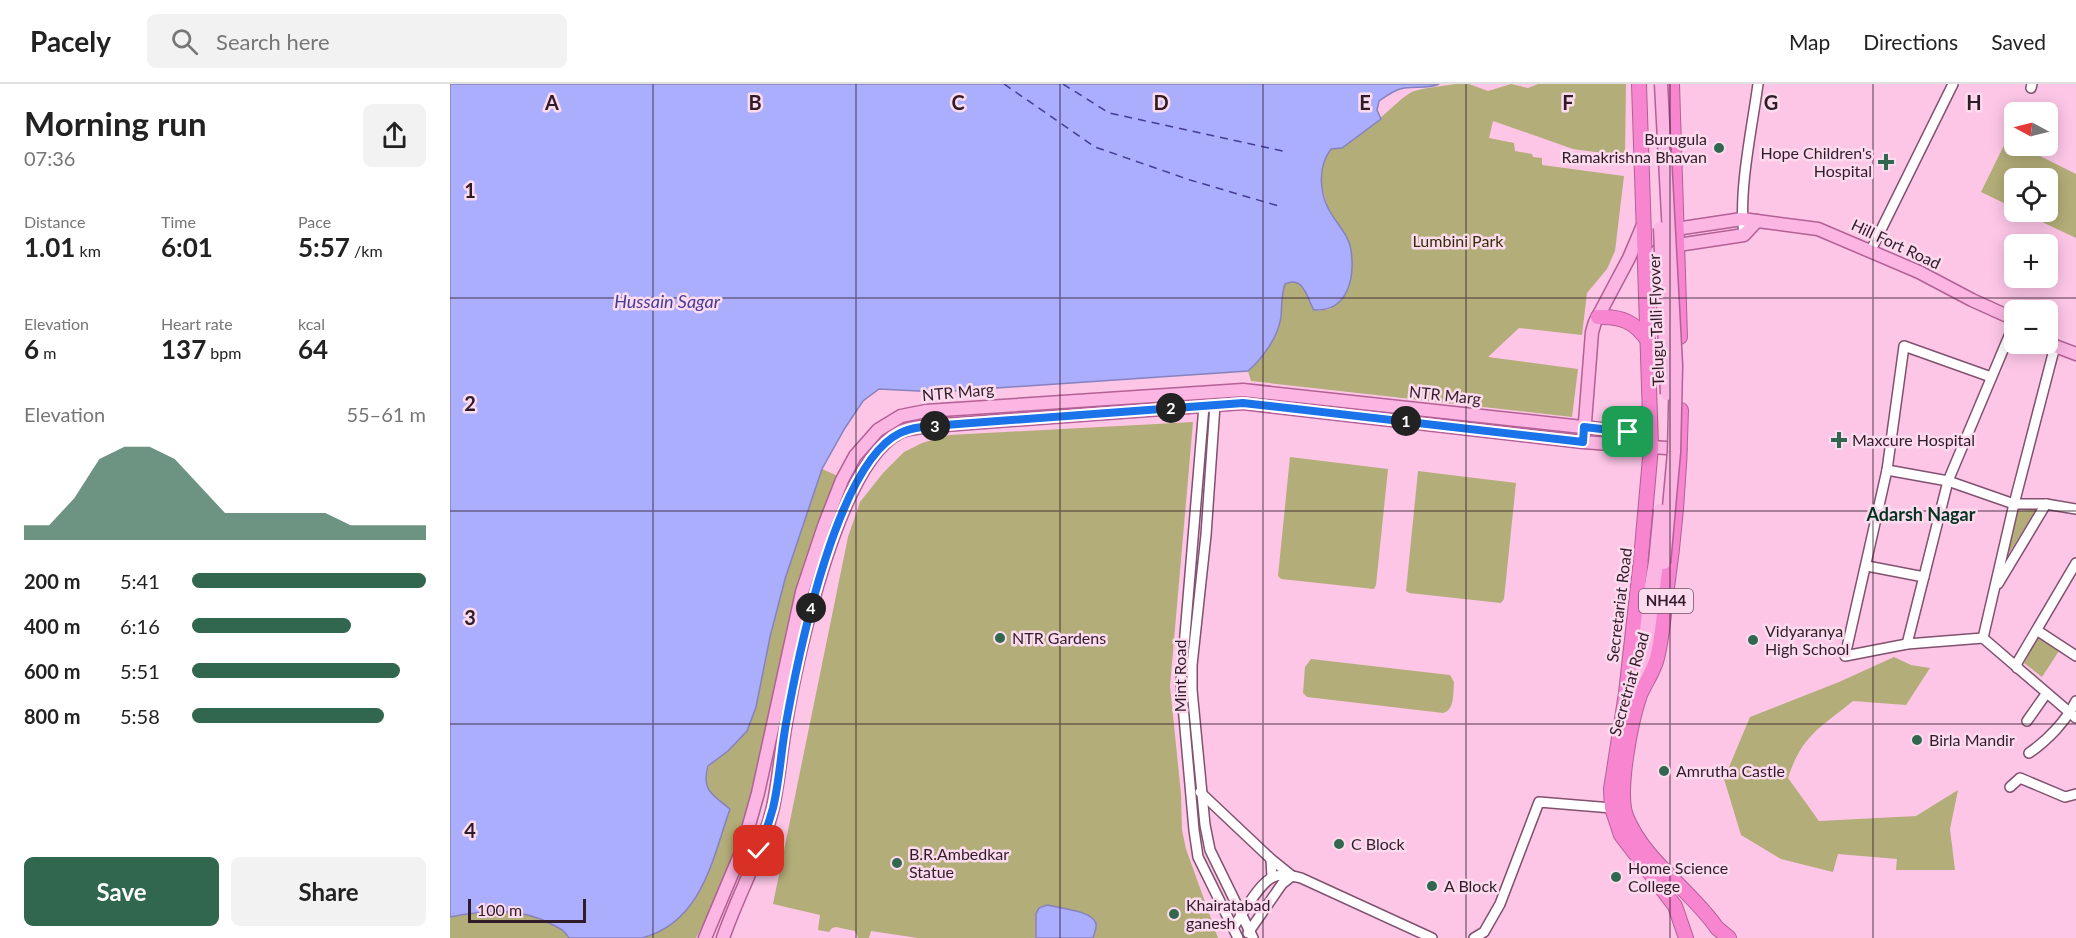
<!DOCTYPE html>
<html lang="en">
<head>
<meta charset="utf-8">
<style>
	:root { --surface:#fff; --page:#f2f2f2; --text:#222; --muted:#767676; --line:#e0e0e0; --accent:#30674e }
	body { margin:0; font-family:Lato,sans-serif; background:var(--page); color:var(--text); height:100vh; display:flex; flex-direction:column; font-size:22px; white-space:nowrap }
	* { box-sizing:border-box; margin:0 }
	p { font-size:20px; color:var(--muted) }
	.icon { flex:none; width:33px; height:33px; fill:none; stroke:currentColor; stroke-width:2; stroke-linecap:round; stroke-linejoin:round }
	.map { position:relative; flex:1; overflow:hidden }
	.drawer { display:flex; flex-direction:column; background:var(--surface); width:450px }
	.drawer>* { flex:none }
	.needle { width:39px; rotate:277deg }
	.fabs { position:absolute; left:1554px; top:18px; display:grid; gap:12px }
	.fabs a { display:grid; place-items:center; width:54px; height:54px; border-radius:9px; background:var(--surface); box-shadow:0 3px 15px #0003; font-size:30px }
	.scale { position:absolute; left:18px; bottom:15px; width:118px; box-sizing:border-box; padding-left:6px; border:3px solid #301c28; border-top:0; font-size:16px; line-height:21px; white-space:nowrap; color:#301c28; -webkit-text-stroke:4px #fddbee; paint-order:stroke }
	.pin { position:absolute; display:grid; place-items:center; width:51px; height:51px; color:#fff; margin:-26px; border-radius:12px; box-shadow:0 3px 9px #0006 }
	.km { position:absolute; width:30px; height:30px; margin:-15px; border-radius:50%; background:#222; color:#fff; font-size:16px; line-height:30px; text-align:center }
	.round { display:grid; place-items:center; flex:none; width:63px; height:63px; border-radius:9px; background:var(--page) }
	.overview { display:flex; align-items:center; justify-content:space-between; height:102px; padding:0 24px }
	h1 { font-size:33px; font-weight:700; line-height:45px }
	.figures { display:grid; grid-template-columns:repeat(3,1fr); gap:9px; height:102px; padding:6px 24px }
	.figures div { display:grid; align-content:center }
	.figures b { font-size:26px; font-weight:700 }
	.figures small { font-size:16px; font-weight:400 }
	.figures p { font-size:16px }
	.chart { height:168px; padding:12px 24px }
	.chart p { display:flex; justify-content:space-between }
	.chart svg { width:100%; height:108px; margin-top:6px; fill:var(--accent); opacity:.7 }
	.action { display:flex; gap:12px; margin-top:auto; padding:12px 24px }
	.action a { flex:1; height:69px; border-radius:9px; background:var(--accent); color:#fff; font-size:24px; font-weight:700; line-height:69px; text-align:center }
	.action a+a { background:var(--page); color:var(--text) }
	ul { padding:0 24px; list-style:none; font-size:20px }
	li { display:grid; grid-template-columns:96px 72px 1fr; align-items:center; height:45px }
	li i { height:15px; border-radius:8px; background:var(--accent) }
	header { display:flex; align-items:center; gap:36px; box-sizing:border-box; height:84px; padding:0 30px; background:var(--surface); border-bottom:2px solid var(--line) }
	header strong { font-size:28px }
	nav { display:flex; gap:33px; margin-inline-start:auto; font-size:21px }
	.search { width:420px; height:54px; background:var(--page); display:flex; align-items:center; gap:15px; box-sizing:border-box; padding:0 21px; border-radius:9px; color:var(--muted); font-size:22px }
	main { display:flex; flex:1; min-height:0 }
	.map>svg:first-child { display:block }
	.green { fill:#b3ad79 }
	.water { fill:#abadfd; stroke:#8682bd; stroke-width:1.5 }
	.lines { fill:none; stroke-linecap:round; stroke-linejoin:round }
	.ferry { stroke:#443c97; stroke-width:1.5; stroke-dasharray:8 6; stroke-linecap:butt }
	.minor-casing { stroke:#81516f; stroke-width:12 }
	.major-casing { stroke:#b26095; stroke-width:15 }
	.highway-casing { stroke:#b26095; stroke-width:16 }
	.minor { stroke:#fff; stroke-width:9 }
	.major { stroke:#fbb6e3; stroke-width:12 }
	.highway { stroke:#f885d0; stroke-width:14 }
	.major-bridge-casing { stroke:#b26095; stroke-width:15; stroke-linecap:butt }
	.major-bridge { stroke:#fbb6e3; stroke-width:12 }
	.route-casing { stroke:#fff; stroke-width:12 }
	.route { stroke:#1a73e8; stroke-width:8 }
	.grid { fill:none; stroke:#301c28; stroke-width:1.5; stroke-opacity:0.55 }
	.poi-dot { fill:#30674e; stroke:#fddbee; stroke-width:2 }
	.labels { text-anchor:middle; stroke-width:5; stroke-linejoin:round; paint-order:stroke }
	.shield { fill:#fddbee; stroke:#6e5563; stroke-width:1.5 }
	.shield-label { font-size:15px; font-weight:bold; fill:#301c28 }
	.poi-label { font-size:16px; fill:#301c28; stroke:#fddbee; text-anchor:start }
	.park-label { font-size:16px; fill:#332e05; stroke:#fddbee }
	.street-label { font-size:16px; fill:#301c28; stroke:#fddbee }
	.water-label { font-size:18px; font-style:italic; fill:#443c97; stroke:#fddbee }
	.neighbourhood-label { font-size:18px; font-weight:bold; fill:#043421; stroke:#fddbee }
	.grid-label { font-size:20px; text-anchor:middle; font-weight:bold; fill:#301c28; stroke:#fddbee; stroke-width:5; stroke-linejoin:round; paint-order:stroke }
</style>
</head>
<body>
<header>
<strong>Pacely</strong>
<div class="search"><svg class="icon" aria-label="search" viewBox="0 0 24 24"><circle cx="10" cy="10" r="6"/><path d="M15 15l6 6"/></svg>Search here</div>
<nav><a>Map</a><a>Directions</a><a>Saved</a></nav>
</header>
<main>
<section class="drawer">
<div class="overview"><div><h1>Morning run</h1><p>07:36</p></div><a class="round"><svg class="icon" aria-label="share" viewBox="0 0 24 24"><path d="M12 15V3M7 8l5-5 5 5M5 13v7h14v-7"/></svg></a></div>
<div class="figures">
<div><p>Distance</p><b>1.01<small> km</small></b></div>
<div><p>Time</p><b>6:01</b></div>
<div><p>Pace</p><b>5:57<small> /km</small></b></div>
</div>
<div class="figures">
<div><p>Elevation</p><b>6<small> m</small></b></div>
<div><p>Heart rate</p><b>137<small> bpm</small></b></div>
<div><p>kcal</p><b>64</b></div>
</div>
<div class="chart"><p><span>Elevation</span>55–61 m</p>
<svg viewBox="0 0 160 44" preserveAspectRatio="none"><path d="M0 44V38L10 38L20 27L30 11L40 6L50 6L60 11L70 22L80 33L90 33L100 33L110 33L120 33L130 38L140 38L150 38L160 38V44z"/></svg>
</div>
<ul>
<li><b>200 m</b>5:41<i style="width:100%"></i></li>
<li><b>400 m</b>6:16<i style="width:68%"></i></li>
<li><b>600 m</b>5:51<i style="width:89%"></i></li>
<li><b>800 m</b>5:58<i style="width:82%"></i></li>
</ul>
<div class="action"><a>Save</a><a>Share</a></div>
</section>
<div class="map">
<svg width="1626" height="854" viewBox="0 0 1626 854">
	<rect width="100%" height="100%" fill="#fdc6e7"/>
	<g class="green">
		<path d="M 1005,0 L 1019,0 L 1038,7 L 1061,0 L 1078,4 L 1088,0 L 1176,0 L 1175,72 L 1123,65 L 1043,37 L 1039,54 L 1064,59 L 1065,67 L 1082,70 L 1083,73 L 1092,74 L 1092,81 L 1174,92 L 1165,167 L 1157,185 L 1137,209 L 1132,251 L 1069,244 L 1038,273 L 1128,285 L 1122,333 L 801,297 L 798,287 C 813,274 828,253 831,233 C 832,222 831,211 835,200 L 839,198 L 850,199 L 867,227 L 880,225 L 899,199 L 901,166 L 898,157 L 878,124 L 870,96 L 871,86 L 880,65 C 908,62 937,24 960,9 C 969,4 994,2 1005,0 Z"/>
		<path d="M 1557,55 L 1564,59 L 1564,62 L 1570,62 L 1626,90 L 1626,154 L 1571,128 L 1598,128 L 1598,94 L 1564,94 L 1564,124 L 1531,108 Z"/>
		<path d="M 743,338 L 720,602 L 731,710 L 732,746 L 736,765 L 768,854 L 468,854 L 421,847 L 419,854 L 408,854 L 405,847 L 386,843 L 382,844 L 379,848 L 368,846 L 370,831 L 323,820 L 398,453 L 410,418 L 433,389 L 454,368 L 472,359 L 499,351 Z"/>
		<path d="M 840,373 L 938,385 L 926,501 L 924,505 L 831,495 L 828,492 Z"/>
		<path d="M 372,385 L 388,392 C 373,431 355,472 344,513 C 328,578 319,644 303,710 C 293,754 268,814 246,854 L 192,854 L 203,851 L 270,716 C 256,708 254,697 259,682 L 278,667 L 297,647 L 335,495 Z"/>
		<path d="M 968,387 L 1066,399 L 1054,515 L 1051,519 L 959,509 L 956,507 Z"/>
		<path d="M 1586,426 L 1554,477 L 1564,427 Z"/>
		<path d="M 1588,553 L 1609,567 L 1592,593 L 1574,579 Z"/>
		<path d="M 1444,573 L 1461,581 L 1480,584 L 1456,621 L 1403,617 C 1370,644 1352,651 1338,694 L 1369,737 L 1466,732 L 1508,706 L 1500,745 L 1505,786 L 1446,786 L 1447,775 L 1388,770 L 1383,788 L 1331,775 L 1291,751 L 1274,695 L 1300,633 L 1389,598 Z"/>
		<path d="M 861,575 L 1000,591 L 1004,598 C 1003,609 1005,626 993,629 L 857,613 L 853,609 L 855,583 Z"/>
		<path d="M 59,827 C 79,830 107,835 119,854 L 0,854 L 0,833 L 20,829 Z"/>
	</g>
	<g class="water">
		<path d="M 0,0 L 989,0 C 976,6 963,1 950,5 C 943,7 935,13 929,17 L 927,26 L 931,35 L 892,64 L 881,65 C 868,82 869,107 879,126 C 886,139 899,151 901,166 C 905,194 898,228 864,226 C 857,215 854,191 835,200 C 831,211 832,222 831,233 C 828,253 813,274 798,287 L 488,308 L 429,305 L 413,317 L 395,344 L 372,385 L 335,495 L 320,553 L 306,623 L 297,647 L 278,667 L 258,682 C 251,707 263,711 280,725 C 262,776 252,838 192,854 L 119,854 C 115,846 109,844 101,840 C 69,823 35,826 0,833 Z"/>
		<path d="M 597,821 C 609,824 644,827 646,840 C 647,844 644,850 643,854 L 586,854 L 586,830 L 589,824 Z"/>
	</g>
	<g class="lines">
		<g class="ferry">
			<path d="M 554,0 L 645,63 L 740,96 L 832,123"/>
			<path d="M 613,0 L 659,29 L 833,67"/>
		</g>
		<g class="minor-casing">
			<g id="minor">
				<path d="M 1581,4 L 1582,0"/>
				<path d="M 1294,151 C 1288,107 1302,45 1308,0"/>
				<path d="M 1421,166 L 1503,0"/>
				<path d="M 1541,293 L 1454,262 L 1437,386 L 1395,572 L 1457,560 L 1533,554 L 1626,634"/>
				<path d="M 765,321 L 756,451 L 742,581 L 742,606 L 755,741 L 760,766 L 803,854"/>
				<path d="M 754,322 L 731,599 L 744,746 L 748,773 L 788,854"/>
				<path d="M 1437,386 L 1498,397 L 1564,420 L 1596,420 L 1626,425"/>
				<path d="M 1417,482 L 1474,493"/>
				<path d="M 1548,500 L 1596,420"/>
				<path d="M 1588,547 L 1626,572"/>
				<path d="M 1533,554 L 1564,420 L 1605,262"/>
				<path d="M 1457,560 L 1498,397 L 1564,240"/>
				<path d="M 1567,584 L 1567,579 L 1626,479"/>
				<path d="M 1577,637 L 1596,610"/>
				<path d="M 1579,669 C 1598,656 1616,637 1626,617"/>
				<path d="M 1560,703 L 1570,694 L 1615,713 L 1626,710"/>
				<path d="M 750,708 L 821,775"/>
				<path d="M 822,793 L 821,775 L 842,792"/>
				<path d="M 783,844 C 792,831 811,795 826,792 C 834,790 843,792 851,794 L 982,854"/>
				<path d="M 798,849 L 832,800 L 842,792"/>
				<path d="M 1024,854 L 1034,848 L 1050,820 L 1089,718 L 1162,724"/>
			</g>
		</g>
		<g class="major-casing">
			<g id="major">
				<path d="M 1195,182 L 1226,145 L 1292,135 L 1368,145 L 1469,188 L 1522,216 L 1564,235"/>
				<path d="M 1196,204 L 1228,161 L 1294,151 L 1307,137"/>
				<path d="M 1598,256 L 1605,262 L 1626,270"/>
				<path d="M 1134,351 L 1142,248 L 1145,238 L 1179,174 L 1193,141"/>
				<path d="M 1179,600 L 1186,585 L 1205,478"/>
				<path d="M 1192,602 L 1214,479"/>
				<path d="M 255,854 L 292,766 L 308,709 L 352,508 L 374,442 L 392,396 L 405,372 L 428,346 L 451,332 L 476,327 L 793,306 L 1178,348 C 1191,346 1195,334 1199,323"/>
				<path d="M 273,854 C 288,810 312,769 323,723 C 329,695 331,666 336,638 C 347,572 388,379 450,348 C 466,341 490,342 508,340 L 793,319 L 1133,358 L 1230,365"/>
			</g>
		</g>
		<g class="highway-casing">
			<g id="highway">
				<path d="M 1189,0 L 1201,363 L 1191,475 L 1176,609 L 1161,705 L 1162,724 L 1171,751 L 1225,822 L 1236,854"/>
				<path d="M 1222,0 L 1230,253"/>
				<path d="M 1148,233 C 1172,232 1185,238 1199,258"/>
				<path d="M 1231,326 C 1230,388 1225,450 1216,511 C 1214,532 1212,554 1207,574 C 1204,587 1195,599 1190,611 C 1181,637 1167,707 1176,732 C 1194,777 1240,805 1267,844 L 1279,854"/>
			</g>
		</g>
		<use href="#minor" class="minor"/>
		<use href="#major" class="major"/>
		<use href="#highway" class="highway"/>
		<g class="major-bridge-casing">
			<g id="major-bridge">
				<path d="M 1211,0 L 1226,282 L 1224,368 L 1214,479"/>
				<path d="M 1210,144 L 1217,310"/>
				<path d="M 1205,478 L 1210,426"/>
			</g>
		</g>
		<use href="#major-bridge" class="major-bridge"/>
	</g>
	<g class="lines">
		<g class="route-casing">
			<path id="route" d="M 309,767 C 314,753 319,738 323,724 C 330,695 331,664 337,634 C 349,568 387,379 450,349 C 466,341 490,342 508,340 L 793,319 L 1133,358 L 1134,343 L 1178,348"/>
		</g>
		<use href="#route" class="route"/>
	</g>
	<path class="grid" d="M 203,0 L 203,854M 406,0 L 406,854M 610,0 L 610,854M 813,0 L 813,854M 1016,0 L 1016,854M 1220,0 L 1220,854M 1423,0 L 1423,854M 0,214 L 1626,214M 0,427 L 1626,427M 0,640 L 1626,640"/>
	<g class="poi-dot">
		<circle cx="1269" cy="64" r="6"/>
		<path d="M1433 69h6v6h6v6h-6v6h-6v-6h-6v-6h6z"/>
		<path d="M1386 347h6v6h6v6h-6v6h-6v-6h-6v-6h6z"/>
		<circle cx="550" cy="554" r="6"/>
		<circle cx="1303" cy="556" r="6"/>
		<circle cx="1467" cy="656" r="6"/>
		<circle cx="1214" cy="687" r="6"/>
		<circle cx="889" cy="760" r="6"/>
		<circle cx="447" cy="779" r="6"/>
		<circle cx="1166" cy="793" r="6"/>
		<circle cx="982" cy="802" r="6"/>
		<circle cx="724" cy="830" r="6"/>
	</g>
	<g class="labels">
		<rect class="shield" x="1189" y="505" width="54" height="24" rx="4.5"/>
		<g class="shield-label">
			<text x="1216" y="522">NH44</text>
		</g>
		<g class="poi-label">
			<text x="1257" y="61" text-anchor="end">Burugula<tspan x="1257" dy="18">Ramakrishna Bhavan</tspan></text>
			<text x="1422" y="75" text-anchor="end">Hope Children's<tspan x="1422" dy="18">Hospital</tspan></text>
			<text x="1402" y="362">Maxcure Hospital</text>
			<text x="1315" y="553">Vidyaranya<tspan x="1315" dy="18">High School</tspan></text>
			<text x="562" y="560">NTR Gardens</text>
			<text x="1479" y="662">Birla Mandir</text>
			<text x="1226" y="693">Amrutha Castle</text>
			<text x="901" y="766">C Block</text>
			<text x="459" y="776">B.R.Ambedkar<tspan x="459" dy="18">Statue</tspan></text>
			<text x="1178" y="790">Home Science<tspan x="1178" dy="18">College</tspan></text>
			<text x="994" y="808">A Block</text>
			<text x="736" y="827">Khairatabad<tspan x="736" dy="18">ganesh</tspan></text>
		</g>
		<g class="park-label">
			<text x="1008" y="163">Lumbini Park</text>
		</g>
		<g class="street-label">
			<text transform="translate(1446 160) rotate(25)" y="6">Hill Fort Road</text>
			<text transform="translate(1206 236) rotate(-92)" y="6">Telugu Talli Flyover</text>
			<text transform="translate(508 308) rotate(-5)" y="6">NTR Marg</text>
			<text transform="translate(995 311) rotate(6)" y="6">NTR Marg</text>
			<text transform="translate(1169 521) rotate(-83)" y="6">Secretariat Road</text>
			<text transform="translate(730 592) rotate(-90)" y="6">Mint Road</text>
			<text transform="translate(1179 600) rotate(-74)" y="6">Secretriat Road</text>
		</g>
		<g class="water-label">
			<text x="217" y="224">Hussain Sagar</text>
		</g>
		<g class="neighbourhood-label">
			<text x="1471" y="437">Adarsh Nagar</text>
		</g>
	</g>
	<g class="grid-label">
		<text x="102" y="26">A</text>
		<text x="305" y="26">B</text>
		<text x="508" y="26">C</text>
		<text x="711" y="26">D</text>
		<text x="915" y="26">E</text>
		<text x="1118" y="26">F</text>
		<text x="1321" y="26">G</text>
		<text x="1524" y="26">H</text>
		<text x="20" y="114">1</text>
		<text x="20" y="327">2</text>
		<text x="20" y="541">3</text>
		<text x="20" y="754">4</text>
	</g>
</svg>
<div class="fabs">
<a><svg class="needle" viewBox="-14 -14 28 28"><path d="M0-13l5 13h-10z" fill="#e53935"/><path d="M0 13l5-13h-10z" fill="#767676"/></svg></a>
<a><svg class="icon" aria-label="locate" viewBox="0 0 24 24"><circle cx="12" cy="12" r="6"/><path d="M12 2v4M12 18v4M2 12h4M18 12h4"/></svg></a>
<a>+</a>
<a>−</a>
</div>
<div class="scale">100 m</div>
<div class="pin" style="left:1178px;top:348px;background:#1e9e55"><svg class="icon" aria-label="arrive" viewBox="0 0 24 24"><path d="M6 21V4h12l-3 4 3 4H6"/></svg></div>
<div class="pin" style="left:309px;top:767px;background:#d93025"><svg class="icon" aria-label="check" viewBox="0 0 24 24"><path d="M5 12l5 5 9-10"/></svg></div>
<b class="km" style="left:956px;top:337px">1</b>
<b class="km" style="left:721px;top:324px">2</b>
<b class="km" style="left:485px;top:342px">3</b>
<b class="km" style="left:361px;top:524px">4</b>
</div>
</main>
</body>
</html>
